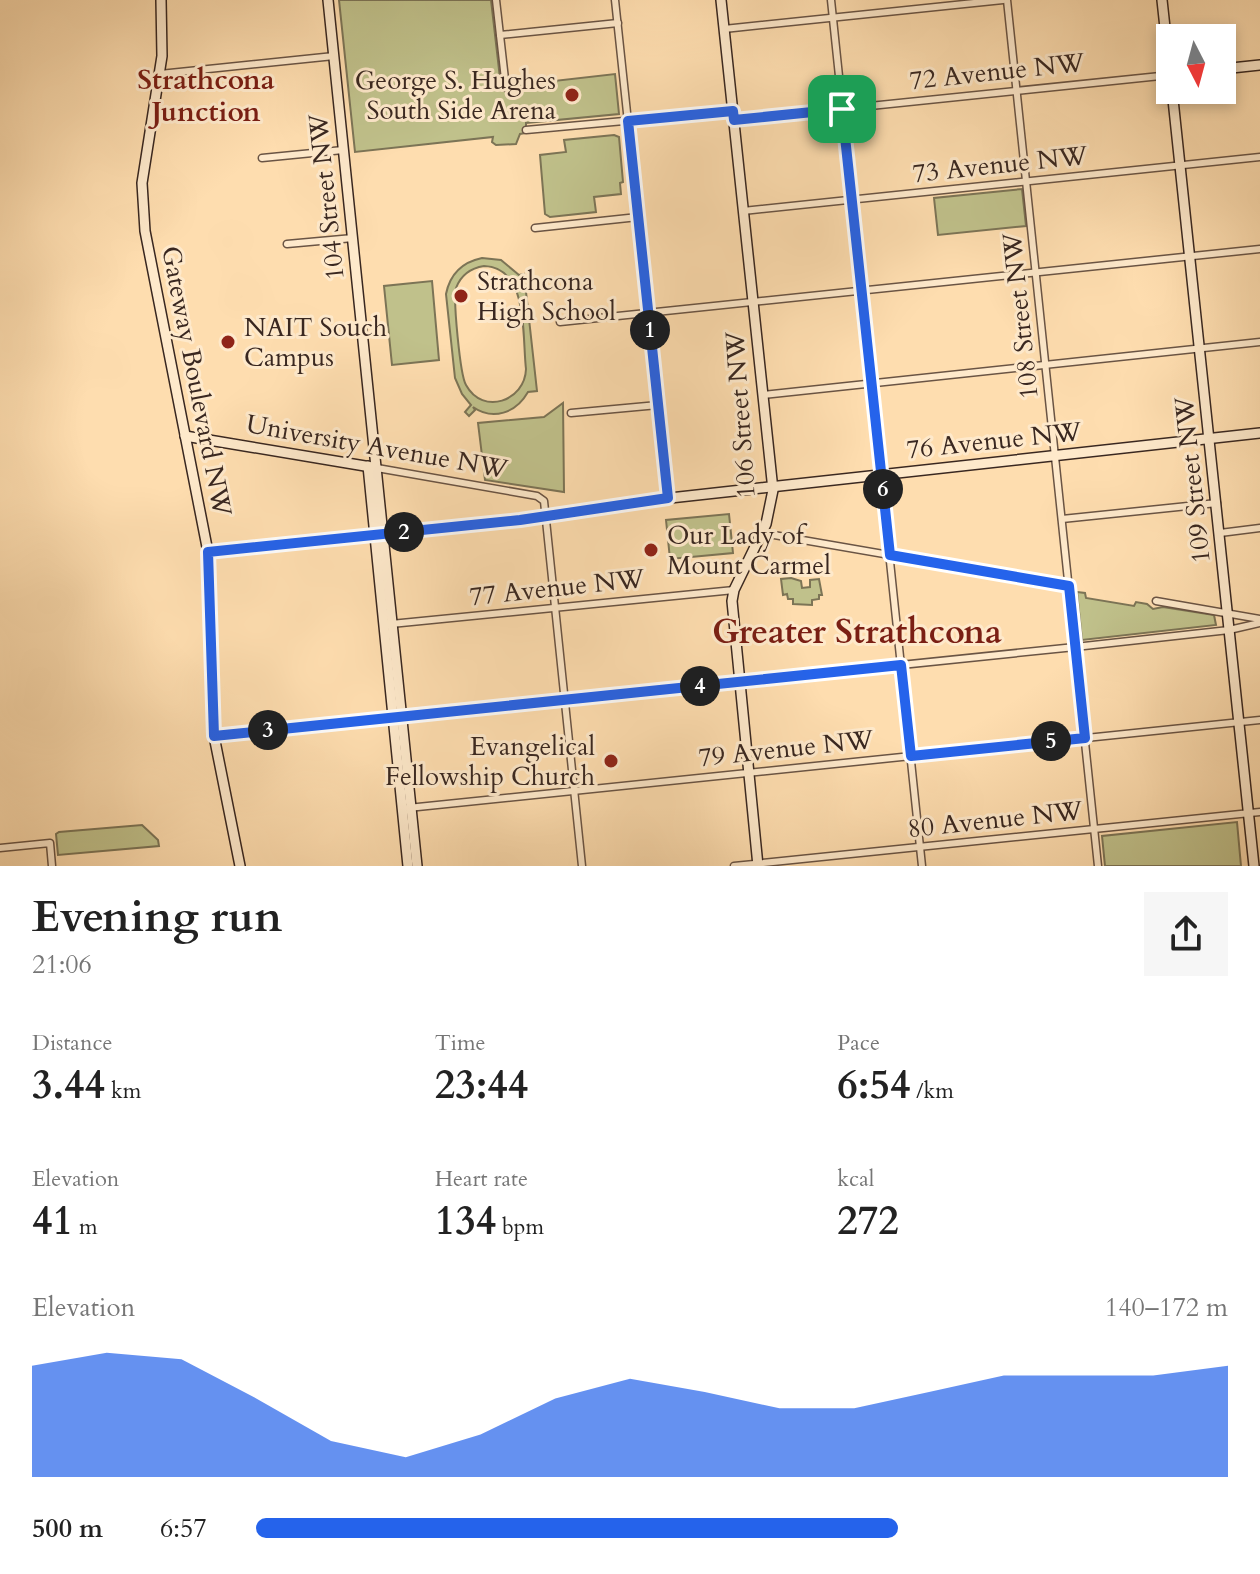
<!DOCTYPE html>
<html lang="en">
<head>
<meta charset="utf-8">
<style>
	:root { --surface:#fff; --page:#f6f6f6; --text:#222; --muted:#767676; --accent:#2563eb }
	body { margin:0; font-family:Cardo,serif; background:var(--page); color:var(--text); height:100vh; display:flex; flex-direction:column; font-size:30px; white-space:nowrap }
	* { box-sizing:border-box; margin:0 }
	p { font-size:26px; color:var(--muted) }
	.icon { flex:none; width:44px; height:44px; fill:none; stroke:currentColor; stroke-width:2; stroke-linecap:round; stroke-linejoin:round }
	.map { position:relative; height:866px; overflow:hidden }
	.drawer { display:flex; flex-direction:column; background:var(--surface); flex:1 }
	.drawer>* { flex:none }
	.needle { width:52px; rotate:174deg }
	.buttons { position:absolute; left:1156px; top:24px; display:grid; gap:16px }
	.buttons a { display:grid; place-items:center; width:80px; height:80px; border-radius:0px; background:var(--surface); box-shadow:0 4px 12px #0003; font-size:40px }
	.pin { position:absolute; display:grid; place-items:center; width:68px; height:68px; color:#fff; margin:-34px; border-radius:16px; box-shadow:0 4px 12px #0006 }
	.km { position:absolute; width:40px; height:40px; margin:-20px; border-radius:50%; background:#222; color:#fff; font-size:22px; line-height:40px; text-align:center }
	.round { display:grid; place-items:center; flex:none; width:84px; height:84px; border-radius:0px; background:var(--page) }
	.overview { display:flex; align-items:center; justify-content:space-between; height:136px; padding:0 32px }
	h1 { font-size:44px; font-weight:700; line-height:60px }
	.stats { display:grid; grid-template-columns:repeat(3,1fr); gap:12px; height:136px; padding:8px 32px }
	.stats div { display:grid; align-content:center }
	.stats b { font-size:40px; font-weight:700 }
	.stats small { font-size:22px; font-weight:400 }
	.stats p { font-size:22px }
	.chart { height:224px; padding:16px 32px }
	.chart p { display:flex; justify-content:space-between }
	.chart svg { width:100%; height:144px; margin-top:8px; fill:var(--accent); opacity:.7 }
	ul { padding:0 32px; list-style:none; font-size:26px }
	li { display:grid; grid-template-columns:128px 96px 1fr; align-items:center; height:60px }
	li i { height:20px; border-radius:10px; background:var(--accent) }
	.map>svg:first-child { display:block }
	.green { fill:#c0c18b; stroke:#7c7456; stroke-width:2; fill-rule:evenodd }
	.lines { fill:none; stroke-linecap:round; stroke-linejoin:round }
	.street-casing { stroke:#6a5444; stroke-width:9 }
	.secondary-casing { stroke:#392720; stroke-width:12 }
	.street { stroke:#fee9cb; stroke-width:6 }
	.secondary { stroke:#fee9cb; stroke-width:9 }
	.route-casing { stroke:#fff; stroke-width:16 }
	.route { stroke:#2563eb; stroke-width:10 }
	.poi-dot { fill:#8f2418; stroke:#fee9cb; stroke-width:3 }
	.labels { text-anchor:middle; stroke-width:6; stroke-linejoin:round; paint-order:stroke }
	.street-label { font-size:26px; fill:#392720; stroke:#fee9cb }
	.poi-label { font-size:26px; fill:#392720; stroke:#fee9cb; text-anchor:start }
	.neighbourhood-label { font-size:28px; font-weight:bold; fill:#7a1f14; stroke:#fee9cb }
	.district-label { font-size:34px; font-weight:bold; fill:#7a1f14; stroke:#fee9cb }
</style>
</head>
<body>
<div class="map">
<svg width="1260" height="866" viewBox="0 0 1260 866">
	<rect width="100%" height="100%" fill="#feddaf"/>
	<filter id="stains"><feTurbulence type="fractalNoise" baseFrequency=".0025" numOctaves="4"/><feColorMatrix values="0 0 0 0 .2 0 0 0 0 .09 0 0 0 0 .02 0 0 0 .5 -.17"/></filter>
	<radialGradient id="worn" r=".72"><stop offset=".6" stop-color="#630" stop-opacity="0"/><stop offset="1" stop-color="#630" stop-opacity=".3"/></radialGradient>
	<g class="green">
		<path d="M 339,0 L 491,0 L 501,87 L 615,74 L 619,114 L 526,123 L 526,133 L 520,134 L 516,144 L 496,145 L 492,142 L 493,137 L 355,152 Z"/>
		<path d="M 614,135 L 619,137 L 623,182 L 620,183 L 621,194 L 594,197 L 596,212 L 550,217 L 545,214 L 540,155 L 566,152 L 564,140 Z"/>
		<path d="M 1022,189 L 1026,226 L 938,235 L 934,198 Z"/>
		<path d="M 482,258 L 501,260 L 519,275 L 524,274 L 537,391 L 528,392 C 516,413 493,421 473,407 L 475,410 L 469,416 L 465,412 L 471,405 L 462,394 L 455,378 L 446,294 C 450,274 463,262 482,258 ZM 484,266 C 529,267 522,336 526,369 C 525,401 483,416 466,385 C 460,375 453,299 456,288 C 461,275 471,268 484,266 Z"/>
		<path d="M 432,281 L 439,360 L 392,365 L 384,286 Z"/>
		<path d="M 563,403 L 564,492 L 485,480 L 478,423 L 544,417 Z"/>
		<path d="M 729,514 L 733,553 L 670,559 L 666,520 Z"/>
		<path d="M 791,578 L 801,581 L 802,588 L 810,587 L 810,580 L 819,579 L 822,595 L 819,595 L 819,599 L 812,600 L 812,605 L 793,604 L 793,599 L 788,599 L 787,594 L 783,595 L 781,579 Z"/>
		<path d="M 1077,592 L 1085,593 L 1086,598 L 1134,606 L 1136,602 L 1147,604 L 1153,609 L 1163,607 L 1214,615 L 1216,625 L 1082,640 Z"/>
		<path d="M 1237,822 L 1241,866 L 1105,866 L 1102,836 Z"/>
		<path d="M 142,825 L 158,840 L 159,846 L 58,855 L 56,834 L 59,832 Z"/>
	</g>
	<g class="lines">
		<g class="street-casing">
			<g id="street">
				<path d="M 496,0 L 506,88"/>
				<path d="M 615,0 L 668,498"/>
				<path d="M 831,0 L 922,866"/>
				<path d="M 1007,0 L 1098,866"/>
				<path d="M 724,29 L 1003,0"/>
				<path d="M 500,35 L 618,23"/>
				<path d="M 160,74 L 334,56"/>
				<path d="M 734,120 L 1170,75"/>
				<path d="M 526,130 L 733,111"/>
				<path d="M 262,158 L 343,150"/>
				<path d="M 743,211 L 1260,157"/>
				<path d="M 535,228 L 638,217"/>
				<path d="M 287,244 L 353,238"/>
				<path d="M 560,322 L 1260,249"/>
				<path d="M 763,395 L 1260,342"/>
				<path d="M 571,413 L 658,405"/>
				<path d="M 377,468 L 537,496 L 544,501 L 582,866"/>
				<path d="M 1062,519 L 1217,503"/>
				<path d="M 762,533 L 1069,586"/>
				<path d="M 1220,533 L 1260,528"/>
				<path d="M 1156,601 L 1260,619"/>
				<path d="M 391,624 L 734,590"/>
				<path d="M 214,736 L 1075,647 L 1229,630 L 1260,623"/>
				<path d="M 408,808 L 1260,720"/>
				<path d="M 0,848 L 50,843 L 52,866"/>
				<path d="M 734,866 L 1260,812"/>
			</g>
		</g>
		<g class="secondary-casing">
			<g id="secondary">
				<path d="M 161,0 L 162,56 L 142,183 L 145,231 L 208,552 L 214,736 L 240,866"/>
				<path d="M 328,0 L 417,866"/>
				<path d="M 721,0 L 773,490 L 766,524 L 734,590 L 732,601 L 758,866"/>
				<path d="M 1162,0 L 1170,74"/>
				<path d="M 1222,69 L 1260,65"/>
				<path d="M 1172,90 L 1254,866"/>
				<path d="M 185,436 L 371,467"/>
				<path d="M 368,466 L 408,866"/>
				<path d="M 208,552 L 520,520 L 661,499 L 1260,433"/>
			</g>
		</g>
		<use href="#street" class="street"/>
		<use href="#secondary" class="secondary"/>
	</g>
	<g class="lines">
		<g class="route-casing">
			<path id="route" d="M 842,109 L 890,555 L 1069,586 L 1085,738 L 911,756 L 901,665 L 214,736 L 208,552 L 520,520 L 668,498 L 628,121 L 733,111 L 734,120 Z"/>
		</g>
		<use href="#route" class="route"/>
	</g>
	<g class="poi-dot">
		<circle cx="572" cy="95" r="8"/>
		<circle cx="461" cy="296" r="8"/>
		<circle cx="228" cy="342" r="8"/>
		<circle cx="651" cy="550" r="8"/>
		<circle cx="611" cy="761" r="8"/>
	</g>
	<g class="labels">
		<g class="street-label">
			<text transform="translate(997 71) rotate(-6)" y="9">72 Avenue NW</text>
			<text transform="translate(1000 164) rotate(-6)" y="9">73 Avenue NW</text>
			<text transform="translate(326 197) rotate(-96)" y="9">104 Street NW</text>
			<text transform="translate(1020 316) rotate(-96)" y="9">108 Street NW</text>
			<text transform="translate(197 381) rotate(79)" y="9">Gateway Boulevard NW</text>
			<text transform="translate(740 415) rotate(-94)" y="9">106 Street NW</text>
			<text transform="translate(994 440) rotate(-6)" y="9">76 Avenue NW</text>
			<text transform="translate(377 446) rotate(10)" y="9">University Avenue NW</text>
			<text transform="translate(1192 480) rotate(-96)" y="9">109 Street NW</text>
			<text transform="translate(557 587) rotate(-6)" y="9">77 Avenue NW</text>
			<text transform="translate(786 748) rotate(-6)" y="9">79 Avenue NW</text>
			<text transform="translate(995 819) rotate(-6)" y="9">80 Avenue NW</text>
		</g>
		<g class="poi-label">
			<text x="556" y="89" text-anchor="end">George S. Hughes<tspan x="556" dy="30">South Side Arena</tspan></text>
			<text x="477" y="290">Strathcona<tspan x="477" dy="30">High School</tspan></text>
			<text x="244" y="336">NAIT Souch<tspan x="244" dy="30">Campus</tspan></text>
			<text x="667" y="544">Our Lady of<tspan x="667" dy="30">Mount Carmel</tspan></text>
			<text x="595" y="755" text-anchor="end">Evangelical<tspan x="595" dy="30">Fellowship Church</tspan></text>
		</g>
		<g class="neighbourhood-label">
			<text x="206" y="89">Strathcona<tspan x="206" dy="32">Junction</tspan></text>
		</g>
		<g class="district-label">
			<text x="857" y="643">Greater Strathcona</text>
		</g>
	</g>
	<rect width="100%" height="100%" filter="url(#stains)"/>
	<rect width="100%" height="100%" fill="url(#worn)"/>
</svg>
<div class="buttons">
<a><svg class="needle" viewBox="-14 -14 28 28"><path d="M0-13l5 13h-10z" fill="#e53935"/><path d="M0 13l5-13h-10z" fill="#767676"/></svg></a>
</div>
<div class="pin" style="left:842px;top:109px;background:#1e9e55"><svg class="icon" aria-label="arrive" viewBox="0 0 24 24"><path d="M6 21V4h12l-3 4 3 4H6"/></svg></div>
<b class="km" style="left:650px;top:330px">1</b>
<b class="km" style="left:404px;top:532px">2</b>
<b class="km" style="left:268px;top:730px">3</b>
<b class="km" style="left:700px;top:686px">4</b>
<b class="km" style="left:1051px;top:741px">5</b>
<b class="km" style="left:883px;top:489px">6</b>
</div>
<section class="drawer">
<div class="overview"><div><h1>Evening run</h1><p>21:06</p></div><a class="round"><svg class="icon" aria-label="share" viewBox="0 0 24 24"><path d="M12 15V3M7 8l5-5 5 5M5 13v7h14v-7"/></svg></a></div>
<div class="stats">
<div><p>Distance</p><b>3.44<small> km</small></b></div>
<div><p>Time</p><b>23:44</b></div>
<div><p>Pace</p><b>6:54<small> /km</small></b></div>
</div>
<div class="stats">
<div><p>Elevation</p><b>41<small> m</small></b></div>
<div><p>Heart rate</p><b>134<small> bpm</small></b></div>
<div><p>kcal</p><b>272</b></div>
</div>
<div class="chart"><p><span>Elevation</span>140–172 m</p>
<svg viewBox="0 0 160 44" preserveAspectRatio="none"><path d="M0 44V10L10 6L20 8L30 20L40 33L50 38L60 31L70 20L80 14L90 18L100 23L110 23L120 18L130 13L140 13L150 13L160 10V44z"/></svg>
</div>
<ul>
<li><b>500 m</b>6:57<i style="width:66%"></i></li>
</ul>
</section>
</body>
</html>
